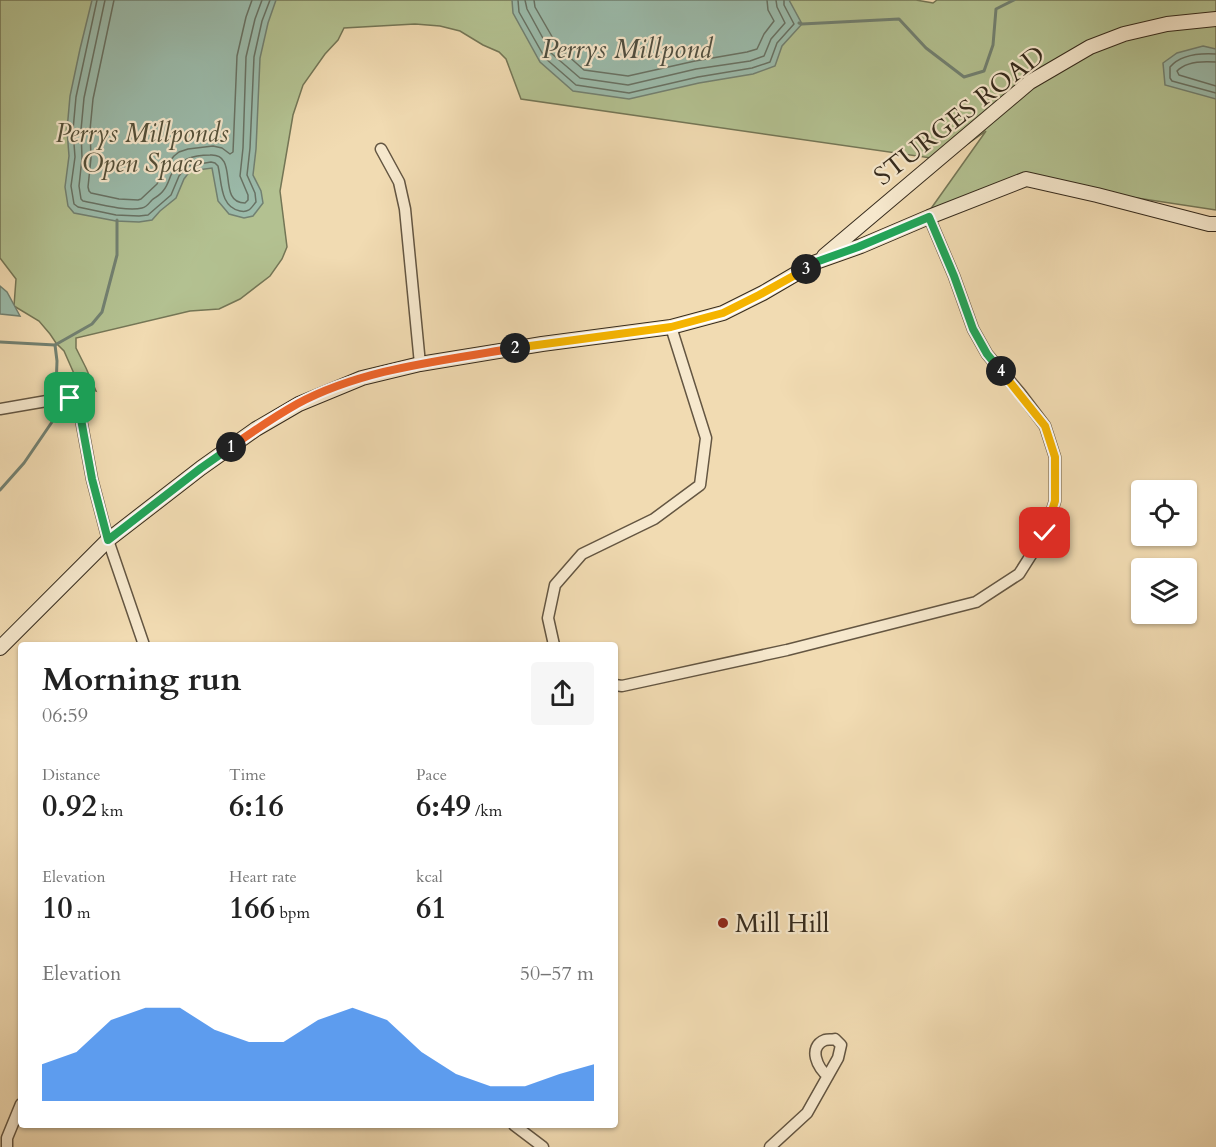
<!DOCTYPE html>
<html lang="en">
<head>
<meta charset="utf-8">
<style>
	:root { --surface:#fff; --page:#f6f6f6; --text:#222; --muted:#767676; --accent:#1a73e8 }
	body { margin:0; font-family:Cardo,serif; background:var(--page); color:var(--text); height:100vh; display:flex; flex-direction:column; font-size:22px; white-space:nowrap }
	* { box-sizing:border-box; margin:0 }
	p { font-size:20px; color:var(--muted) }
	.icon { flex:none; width:33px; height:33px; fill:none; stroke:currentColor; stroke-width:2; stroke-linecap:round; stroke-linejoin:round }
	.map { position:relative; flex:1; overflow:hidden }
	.sheet { position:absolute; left:18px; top:642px; width:600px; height:486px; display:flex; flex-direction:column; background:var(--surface); border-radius:6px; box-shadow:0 2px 4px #0004 }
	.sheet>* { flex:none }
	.buttons { position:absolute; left:1131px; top:480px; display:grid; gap:12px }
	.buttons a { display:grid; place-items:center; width:66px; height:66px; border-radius:6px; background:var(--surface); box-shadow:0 2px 4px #0004; font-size:30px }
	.pin { position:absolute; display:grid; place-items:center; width:51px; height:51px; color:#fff; margin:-26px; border-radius:12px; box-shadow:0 3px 9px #0006 }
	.km { position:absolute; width:30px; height:30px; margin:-15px; border-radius:50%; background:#222; color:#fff; font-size:16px; line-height:30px; text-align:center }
	.round { display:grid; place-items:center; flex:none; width:63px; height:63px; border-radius:6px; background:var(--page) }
	.headline { display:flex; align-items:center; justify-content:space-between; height:102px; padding:0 24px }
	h1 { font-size:33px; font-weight:800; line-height:45px }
	.stats { display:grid; grid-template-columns:repeat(3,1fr); gap:9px; height:102px; padding:6px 24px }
	.stats div { display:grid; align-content:center }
	.stats b { font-size:30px; font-weight:800 }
	.stats small { font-size:16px; font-weight:400 }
	.stats p { font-size:16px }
	.chart { height:168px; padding:12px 24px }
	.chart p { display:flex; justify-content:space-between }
	.chart svg { width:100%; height:108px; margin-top:6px; fill:var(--accent); opacity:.7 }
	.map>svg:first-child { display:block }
	.green { fill:#b3c191; stroke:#747656; stroke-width:1.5 }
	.water { fill:#9bbbab; stroke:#728172; stroke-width:1.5 }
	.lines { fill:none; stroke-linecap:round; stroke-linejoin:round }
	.shore { stroke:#687264; stroke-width:1.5 }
	.stream { stroke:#728172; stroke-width:3 }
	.minor-casing { stroke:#645642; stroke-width:13 }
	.secondary-casing { stroke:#352a1c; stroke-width:16 }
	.minor { stroke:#f6e8cd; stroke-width:10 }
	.secondary { stroke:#f6e8cd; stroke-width:14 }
	.split-1-casing { stroke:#fff; stroke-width:12 }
	.split-2-casing { stroke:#fff; stroke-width:12 }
	.split-3-casing { stroke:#fff; stroke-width:12 }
	.split-4-casing { stroke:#fff; stroke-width:12 }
	.split-5-casing { stroke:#fff; stroke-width:12 }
	.split-1 { stroke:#22a559; stroke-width:8 }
	.split-2 { stroke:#f0652b; stroke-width:8 }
	.split-3 { stroke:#f5b400; stroke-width:8 }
	.split-4 { stroke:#22a559; stroke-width:8 }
	.split-5 { stroke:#f5b400; stroke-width:8 }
	.poi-dot { fill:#8f2418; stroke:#f6e8cd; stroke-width:2 }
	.labels { text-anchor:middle; stroke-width:4.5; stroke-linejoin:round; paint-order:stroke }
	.street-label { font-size:26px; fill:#352a1c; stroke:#f6e8cd }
	.park-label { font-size:26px; font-style:italic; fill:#545039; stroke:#f6e8cd }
	.poi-label { font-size:26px; fill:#352a1c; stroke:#f6e8cd; text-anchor:start }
	.water-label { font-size:27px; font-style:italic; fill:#4e4e40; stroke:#f6e8cd }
</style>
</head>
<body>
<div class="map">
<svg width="1216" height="1147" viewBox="0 0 1216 1147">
	<rect width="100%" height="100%" fill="#f1dbb2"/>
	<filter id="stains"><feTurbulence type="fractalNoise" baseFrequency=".00333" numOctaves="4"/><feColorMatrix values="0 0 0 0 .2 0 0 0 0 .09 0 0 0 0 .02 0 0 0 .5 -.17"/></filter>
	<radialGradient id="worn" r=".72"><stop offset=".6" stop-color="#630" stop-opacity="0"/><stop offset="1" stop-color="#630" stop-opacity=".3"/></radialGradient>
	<path class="green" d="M 0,0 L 916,0 L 933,3 L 937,0 L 1216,0 L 1216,210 L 1025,181 L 930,210 L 986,131 L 945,160 L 521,99 L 506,59 L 499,52 L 483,45 L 460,31 L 440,26 L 415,24 L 344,28 L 338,40 L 325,54 L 303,85 L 293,115 L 280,191 L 287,247 L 282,259 L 270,276 L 240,299 L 219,309 L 190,311 L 76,338 L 76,348 L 86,368 L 96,391 L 79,385 L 64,351 L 56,343 L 50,334 L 39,321 L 14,306 L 16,279 L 0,258 Z"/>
	<g class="water">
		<path d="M 92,0 L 276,0 L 268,23 L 260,58 L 256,149 L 253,175 L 261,191 L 263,203 L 253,216 L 244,218 L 229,214 L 218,201 L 212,168 L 190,171 L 184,179 L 176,198 L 160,211 L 152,220 L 139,222 L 116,221 L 74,213 L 68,206 L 65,187 L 69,156 L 67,130 L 70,96 L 80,49 Z"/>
		<path d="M 512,0 L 789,0 L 802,24 L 782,46 L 775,66 L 753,74 L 699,83 L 629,99 L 573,91 L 540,62 L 513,13 Z"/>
		<path d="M 1203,46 L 1216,49 L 1216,99 L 1165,85 L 1163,63 L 1177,53 Z"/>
		<path d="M 0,286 L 7,292 L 20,316 L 0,314 Z"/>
	</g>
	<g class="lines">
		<g class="shore">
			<path d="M 97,0 L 76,97 L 73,130 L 75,157 L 71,186 L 74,204 L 78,207 L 116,215 L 139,216 L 148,215 L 171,195 L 179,176 L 187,166 L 211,162 L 215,163 L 218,166 C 222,183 220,207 240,211 C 249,213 251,208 256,202 L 255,193 L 247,175 L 250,148 L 254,57 L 262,21 L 270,0"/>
			<path d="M 105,0 L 84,98 L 81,130 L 82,158 L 79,186 L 81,199 L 83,201 C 98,204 128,212 142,208 C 147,207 149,203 152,200 C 156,197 160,195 163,191 C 167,187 169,180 171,175 C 179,159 193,155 210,155 C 240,153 216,203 245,203 L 248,200 L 248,195 L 240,176 L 243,148 L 246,57 L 255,19 L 262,0"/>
			<path d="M 114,0 L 93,99 L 90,130 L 91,158 L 88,187 L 89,191 L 91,193 L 119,199 L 138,200 L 141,199 L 157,184 L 165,167 L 174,156 L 179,152 L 188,149 L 213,146 L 222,148 L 230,154 L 233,152 L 237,56 L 246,17 L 252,0"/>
			<path d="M 518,0 L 519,12 L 545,58 L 576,85 L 629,93 L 698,77 L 752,68 L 770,62 L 777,43 L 794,24 L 784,5 L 784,0"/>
			<path d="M 525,0 L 527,9 L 551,53 L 580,78 L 628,85 L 696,69 L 750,61 L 764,56 L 771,39 L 785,23 L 777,7 L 776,0"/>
			<path d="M 534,0 L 535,7 L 558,47 L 584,70 L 628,76 L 695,61 L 747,52 L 757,49 L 764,34 L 774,21 L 768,10 L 767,0"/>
			<path d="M 1216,54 C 1200,53 1181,54 1170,67 L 1170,78 L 1172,81 L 1216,93"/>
			<path d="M 1216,62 C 1203,61 1186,61 1177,71 L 1179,75 L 1216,86"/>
		</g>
		<g class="stream">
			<path d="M 799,23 L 802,24 L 899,19 L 926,48 L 964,77 L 984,71 L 993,45 L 996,9 L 1014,0"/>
			<path d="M 0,342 L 55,345 L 92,324 L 102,312 L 117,255 L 117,220"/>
			<path d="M 55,345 L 57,361 L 56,388"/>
			<path d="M 0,490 L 24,463 L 52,422 L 54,412"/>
		</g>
		<g class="minor-casing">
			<g id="minor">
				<path d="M 381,149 L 399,182 L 405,209 L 420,364"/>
				<path d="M 0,409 L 64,398 L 75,399 L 78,403 L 92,479 L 108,540 L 144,645"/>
				<path d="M 554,645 L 548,618 L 555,585 L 582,554 L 654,519 L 700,485 L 706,438 L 671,327"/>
				<path d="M 615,685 L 622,686 L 787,650 L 976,602 L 1019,574 L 1045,533 L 1055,501 L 1055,457 L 1045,426 L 1020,393 L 987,354 L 973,329 L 954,276 L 929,217"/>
				<path d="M 514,1125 L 543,1147"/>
				<path d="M 7,1147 L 7,1138 L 21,1104"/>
				<path d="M 770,1147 L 807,1113 L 838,1058 L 841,1045 L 835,1039 C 831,1040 828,1039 825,1040 C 807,1047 818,1069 828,1076"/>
			</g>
		</g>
		<g class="secondary-casing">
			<g id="secondary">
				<path d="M 824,256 L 1030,82 L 1090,47 L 1124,34 L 1167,24 L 1216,19"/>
				<path d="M 0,648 L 108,540 L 201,468 L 256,429 L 299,404 L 362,378 L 420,364 L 542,344 L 671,327 L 723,313 L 763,293 L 816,262 L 861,246 L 929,217 L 1026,179 L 1097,195 L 1209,224 L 1216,224"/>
			</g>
		</g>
		<use href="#minor" class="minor"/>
		<use href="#secondary" class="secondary"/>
	</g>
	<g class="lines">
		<g class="split-1-casing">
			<path id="split-1" d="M 70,398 L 75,399 L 78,403 L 92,479 L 108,540 L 201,468 L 231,447"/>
		</g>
		<g class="split-2-casing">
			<path id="split-2" d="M 231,447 C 252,432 274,417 297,404 C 364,368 442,361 515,348"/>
		</g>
		<g class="split-3-casing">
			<path id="split-3" d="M 515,348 L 671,327 L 708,317 L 723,313 L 759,295 L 806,269"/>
		</g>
		<g class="split-4-casing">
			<path id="split-4" d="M 806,269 L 816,262 L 858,247 L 929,217 L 954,276 L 973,329 L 987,354 L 1001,371"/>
		</g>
		<g class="split-5-casing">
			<path id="split-5" d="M 1001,371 L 1045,426 L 1055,457 L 1055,501 L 1045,533"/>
		</g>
		<use href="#split-1" class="split-1"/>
		<use href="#split-2" class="split-2"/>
		<use href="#split-3" class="split-3"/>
		<use href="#split-4" class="split-4"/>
		<use href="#split-5" class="split-5"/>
	</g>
	<circle class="poi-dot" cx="723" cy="923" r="6"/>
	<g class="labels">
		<g class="street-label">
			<text transform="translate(959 115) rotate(-38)" y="9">STURGES ROAD</text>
		</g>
		<g class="park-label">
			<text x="142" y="142">Perrys Millponds<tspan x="142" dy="30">Open Space</tspan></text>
		</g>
		<g class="poi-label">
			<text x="735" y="932">Mill Hill</text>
		</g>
		<g class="water-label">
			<text x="627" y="58">Perrys Millpond</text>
		</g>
	</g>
	<rect width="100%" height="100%" filter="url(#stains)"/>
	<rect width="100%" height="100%" fill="url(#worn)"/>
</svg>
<div class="buttons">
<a><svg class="icon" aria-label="locate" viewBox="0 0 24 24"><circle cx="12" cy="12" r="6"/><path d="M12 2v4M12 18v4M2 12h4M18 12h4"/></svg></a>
<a><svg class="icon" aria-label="layers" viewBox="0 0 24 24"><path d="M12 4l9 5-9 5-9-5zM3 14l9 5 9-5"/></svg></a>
</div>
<div class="pin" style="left:70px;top:398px;background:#1e9e55"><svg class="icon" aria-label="arrive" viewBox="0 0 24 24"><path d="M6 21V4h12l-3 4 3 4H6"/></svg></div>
<div class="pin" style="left:1045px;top:533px;background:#d93025"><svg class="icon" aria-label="check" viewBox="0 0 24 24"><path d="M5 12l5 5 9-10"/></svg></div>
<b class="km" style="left:231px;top:447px">1</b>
<b class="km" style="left:515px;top:348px">2</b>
<b class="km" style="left:806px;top:269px">3</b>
<b class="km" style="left:1001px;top:371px">4</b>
<section class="sheet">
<div class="headline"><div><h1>Morning run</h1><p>06:59</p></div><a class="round"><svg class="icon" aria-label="share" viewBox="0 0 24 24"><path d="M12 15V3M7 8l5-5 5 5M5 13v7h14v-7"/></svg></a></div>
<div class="stats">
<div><p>Distance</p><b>0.92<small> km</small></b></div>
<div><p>Time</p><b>6:16</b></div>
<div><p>Pace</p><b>6:49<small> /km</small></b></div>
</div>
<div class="stats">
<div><p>Elevation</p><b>10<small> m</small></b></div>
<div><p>Heart rate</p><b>166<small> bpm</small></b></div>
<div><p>kcal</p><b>61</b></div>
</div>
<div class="chart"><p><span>Elevation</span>50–57 m</p>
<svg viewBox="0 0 160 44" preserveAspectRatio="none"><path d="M0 44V29L10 24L20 11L30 6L40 6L50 15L60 20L70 20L80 11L90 6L100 11L110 24L120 33L130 38L140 38L150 33L160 29V44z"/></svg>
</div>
</section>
</div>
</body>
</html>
